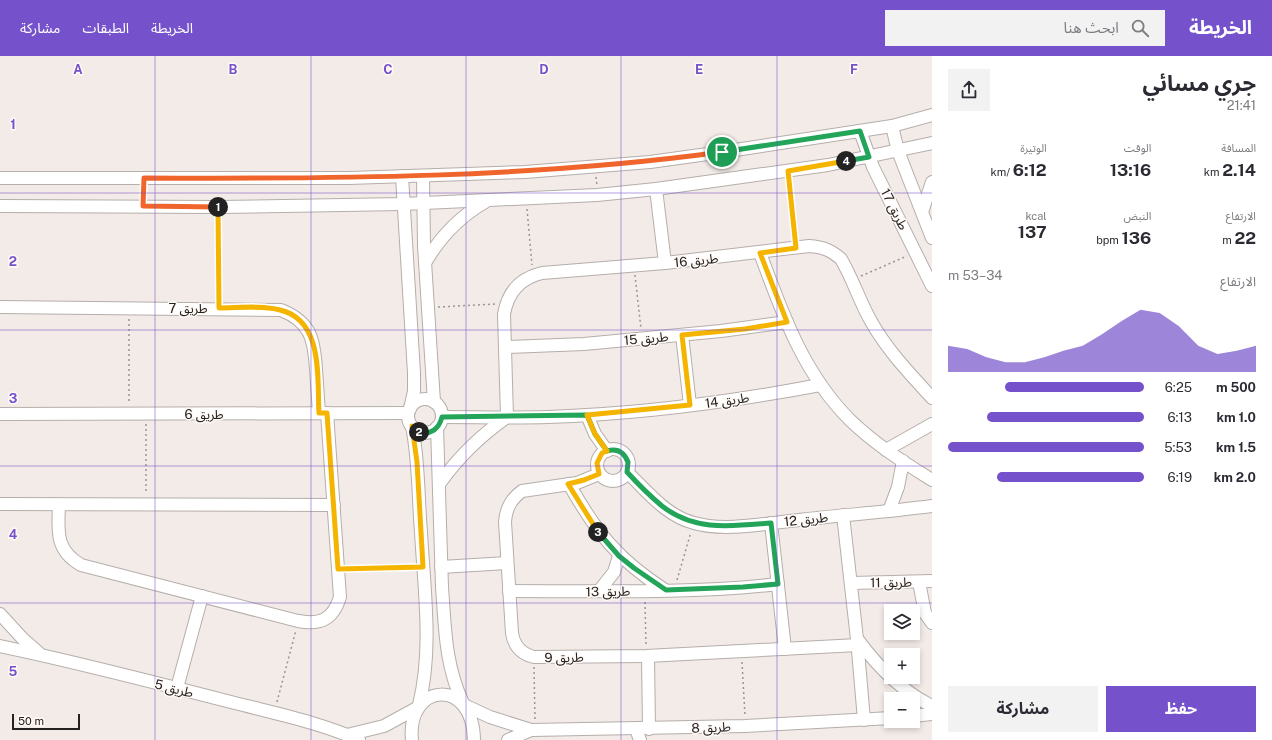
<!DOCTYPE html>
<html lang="ar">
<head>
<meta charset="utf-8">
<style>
	:root { --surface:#fff; --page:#f2f2f3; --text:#2b2b33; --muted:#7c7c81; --accent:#7552cb }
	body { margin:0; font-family:"Public Sans","Noto Sans Arabic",sans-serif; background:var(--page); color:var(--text); direction:rtl; height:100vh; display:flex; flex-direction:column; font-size:15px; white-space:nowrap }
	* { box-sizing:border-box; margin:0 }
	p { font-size:13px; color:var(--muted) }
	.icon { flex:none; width:22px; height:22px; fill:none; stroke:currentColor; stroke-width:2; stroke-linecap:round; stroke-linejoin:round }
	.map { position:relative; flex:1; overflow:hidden; direction:ltr }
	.details { display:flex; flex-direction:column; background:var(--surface); width:340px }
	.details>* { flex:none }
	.tools { position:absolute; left:884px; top:548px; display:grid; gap:8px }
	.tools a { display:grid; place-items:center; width:36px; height:36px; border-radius:0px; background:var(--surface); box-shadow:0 2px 6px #0003; font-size:20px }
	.scale { position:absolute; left:12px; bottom:10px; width:68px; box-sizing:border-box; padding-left:4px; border:2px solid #242120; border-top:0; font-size:11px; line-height:14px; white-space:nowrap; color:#242120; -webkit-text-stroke:3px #fff9f6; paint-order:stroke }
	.pin { position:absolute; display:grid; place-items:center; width:34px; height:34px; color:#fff; margin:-17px; border:2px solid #fff; border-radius:50%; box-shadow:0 1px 4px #0007 }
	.km { position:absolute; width:20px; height:20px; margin:-10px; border-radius:50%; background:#222; color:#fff; font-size:11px; line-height:20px; text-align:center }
	.round { display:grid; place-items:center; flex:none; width:42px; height:42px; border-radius:0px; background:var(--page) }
	.overview { display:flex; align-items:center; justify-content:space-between; height:68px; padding:0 16px }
	h1 { font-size:22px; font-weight:700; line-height:30px }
	.figures { display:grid; grid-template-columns:repeat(3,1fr); gap:6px; height:68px; padding:4px 16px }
	.figures div { display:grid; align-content:center }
	.figures b { font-size:17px; font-weight:700 }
	.figures small { font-size:11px; font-weight:400 }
	.figures p { font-size:11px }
	.chart { height:112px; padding:8px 16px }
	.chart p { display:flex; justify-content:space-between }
	.chart svg { width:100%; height:72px; margin-top:4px; fill:var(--accent); opacity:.7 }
	.action { display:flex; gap:8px; margin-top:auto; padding:8px 16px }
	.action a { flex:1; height:46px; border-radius:0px; background:var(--accent); color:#fff; font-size:16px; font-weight:700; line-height:46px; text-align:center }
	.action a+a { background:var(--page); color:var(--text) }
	ul { padding:0 16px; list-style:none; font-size:13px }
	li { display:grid; grid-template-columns:64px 48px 1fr; align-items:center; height:30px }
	li i { height:10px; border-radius:5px; background:var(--accent) }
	header { display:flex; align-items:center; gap:24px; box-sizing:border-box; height:56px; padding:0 20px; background:var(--accent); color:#fff }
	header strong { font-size:19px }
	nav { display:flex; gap:22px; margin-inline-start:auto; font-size:14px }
	.search { width:280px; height:36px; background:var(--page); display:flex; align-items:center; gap:10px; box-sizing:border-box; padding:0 14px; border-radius:0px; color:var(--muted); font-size:15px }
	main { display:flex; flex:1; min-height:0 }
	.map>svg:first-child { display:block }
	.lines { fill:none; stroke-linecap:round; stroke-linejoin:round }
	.minor-casing { stroke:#b5aeaa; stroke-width:14 }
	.path { stroke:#9b9592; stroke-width:1.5; stroke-dasharray:2 3; stroke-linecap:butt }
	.minor { stroke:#fff; stroke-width:12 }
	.split-1-casing { stroke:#fff; stroke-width:8 }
	.split-2-casing { stroke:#fff; stroke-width:8 }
	.split-3-casing { stroke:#fff; stroke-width:8 }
	.split-4-casing { stroke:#fff; stroke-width:8 }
	.split-5-casing { stroke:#fff; stroke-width:8 }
	.split-1 { stroke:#f0652b; stroke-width:5 }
	.split-2 { stroke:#f5b400; stroke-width:5 }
	.split-3 { stroke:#22a559; stroke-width:5 }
	.split-4 { stroke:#f5b400; stroke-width:5 }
	.split-5 { stroke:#22a559; stroke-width:5 }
	.grid { fill:none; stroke:#7552cb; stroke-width:1; stroke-opacity:0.55 }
	.labels { text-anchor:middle; stroke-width:3; stroke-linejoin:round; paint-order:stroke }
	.street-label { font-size:13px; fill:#242120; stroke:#fff9f6 }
	.grid-label { font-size:13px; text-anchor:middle; font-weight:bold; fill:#7552cb; stroke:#fff9f6; stroke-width:3; stroke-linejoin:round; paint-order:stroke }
</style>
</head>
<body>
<header>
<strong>الخريطة</strong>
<div class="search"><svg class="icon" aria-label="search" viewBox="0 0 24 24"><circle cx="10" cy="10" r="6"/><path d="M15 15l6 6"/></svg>ابحث هنا</div>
<nav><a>الخريطة</a><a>الطبقات</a><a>مشاركة</a></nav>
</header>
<main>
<section class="details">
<div class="overview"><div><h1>جري مسائي</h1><p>21:41</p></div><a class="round"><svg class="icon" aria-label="share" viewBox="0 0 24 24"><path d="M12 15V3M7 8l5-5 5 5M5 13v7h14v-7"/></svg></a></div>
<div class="figures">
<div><p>المسافة</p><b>2.14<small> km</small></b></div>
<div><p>الوقت</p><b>13:16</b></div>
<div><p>الوتيرة</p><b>6:12<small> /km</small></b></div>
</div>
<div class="figures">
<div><p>الارتفاع</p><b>22<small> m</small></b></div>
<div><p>النبض</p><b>136<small> bpm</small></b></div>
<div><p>kcal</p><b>137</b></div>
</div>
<div class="chart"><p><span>الارتفاع</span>34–53 m</p>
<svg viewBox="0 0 160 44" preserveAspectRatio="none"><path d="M0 44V28L10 30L20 35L30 38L40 38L50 35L60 31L70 28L80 21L90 13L100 6L110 8L120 16L130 28L140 33L150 31L160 28V44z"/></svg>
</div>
<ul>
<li><b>500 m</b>6:25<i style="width:71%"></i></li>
<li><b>1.0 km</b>6:13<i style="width:80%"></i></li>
<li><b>1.5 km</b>5:53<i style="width:100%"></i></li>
<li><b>2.0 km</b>6:19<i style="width:75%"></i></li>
</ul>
<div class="action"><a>حفظ</a><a>مشاركة</a></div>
</section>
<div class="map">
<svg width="932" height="684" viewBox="0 0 932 684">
	<rect width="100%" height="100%" fill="#f3ebe7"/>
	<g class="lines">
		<g class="minor-casing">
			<g id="minor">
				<path d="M 892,70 L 898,95 L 932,182"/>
				<path d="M 860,75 L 873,111 L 932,230"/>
				<path d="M 402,120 L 414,317 L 414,335 L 410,353"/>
				<path d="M 423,120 L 424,190 L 434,346"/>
				<path d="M 0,122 L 349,122 L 525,116 L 650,106 L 722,96 L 892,70 L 932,59"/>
				<path d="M 656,133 L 665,207"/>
				<path d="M 0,150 L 219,151 L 403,148 L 597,139 L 656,133 L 828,109 L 932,87"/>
				<path d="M 922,156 L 932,126"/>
				<path d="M 760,197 C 782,257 804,319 851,365 C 875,388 903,406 932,424"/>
				<path d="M 425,207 C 440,181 459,161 485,146"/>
				<path d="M 0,251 L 281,254 C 311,266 314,283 316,313 C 317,328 318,343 319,357"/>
				<path d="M 682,279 L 690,349"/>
				<path d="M 505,291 L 584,288 L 721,275 L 787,266"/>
				<circle cx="425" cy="360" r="17"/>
				<path d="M 0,358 L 408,357"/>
				<path d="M 587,359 L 595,378 L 607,395"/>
				<path d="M 442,361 C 477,361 513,362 548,361 C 639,358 731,346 820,329"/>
				<path d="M 412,370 C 419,405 418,441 421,476 C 424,533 433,593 419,649"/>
				<path d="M 437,371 C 439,424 440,478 442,531 C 445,571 445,609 463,647"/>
				<circle cx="613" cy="409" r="16"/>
				<path d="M 886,394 L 932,368"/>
				<path d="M 627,416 C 647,435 666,460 694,467 C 725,476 767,467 799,464 C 843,459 888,456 932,450"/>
				<path d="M 599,418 L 577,427 L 522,435 C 511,443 506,452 505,466 L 512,577 C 514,590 521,598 534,601 L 646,600 L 858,589"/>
				<path d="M 440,427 C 459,400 480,380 507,361 L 504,258 C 508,236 520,222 542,217 L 665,207 L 809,190 C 823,191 831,194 841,203 C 853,223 860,247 872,267 C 888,295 910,318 932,342"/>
				<path d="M 569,428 C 596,476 618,504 665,534"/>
				<path d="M 0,448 L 334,449"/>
				<path d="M 59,449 C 58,475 55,494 81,509 L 298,565 C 320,569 333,564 340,541 L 327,357"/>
				<path d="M 889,455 L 898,431 L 903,405"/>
				<path d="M 843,459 L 857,583 L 864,664"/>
				<path d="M 771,467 L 785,593"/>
				<path d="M 441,511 L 507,507"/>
				<path d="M 919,526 L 925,557 L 932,567"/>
				<path d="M 851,527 L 932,525"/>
				<path d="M 509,535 C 598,535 689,538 778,528"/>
				<path d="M 599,535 L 614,516 L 619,500"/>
				<path d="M 0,558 L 23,583 L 39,597"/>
				<path d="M 858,584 C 878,611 901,635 932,650"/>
				<path d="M 0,590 C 77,606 154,626 231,646 C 273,657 319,666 359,684"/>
				<path d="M 648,600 L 649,673"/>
				<path d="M 177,632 L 202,540"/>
				<path d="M 464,649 L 490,661 L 531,674 L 745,670 L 891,662"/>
				<path d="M 913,660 L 932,658"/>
				<path d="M 636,673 L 640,684"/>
				<path d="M 347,679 L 384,670 L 417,652"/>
				<path d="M 412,684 C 406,627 473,620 474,684"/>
				<path d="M 508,684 L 531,674"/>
			</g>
		</g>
		<g class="path">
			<path d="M 596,121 L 597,129"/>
			<path d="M 789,126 L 795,182"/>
			<path d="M 143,140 L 144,132"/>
			<path d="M 527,153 L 532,209"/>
			<path d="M 635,219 L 641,273"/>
			<path d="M 861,220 L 907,200"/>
			<path d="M 219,243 L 219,161"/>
			<path d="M 438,251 L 496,248"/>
			<path d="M 129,263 L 129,347"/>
			<path d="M 146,368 L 146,438"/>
			<path d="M 348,513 L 412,511"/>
			<path d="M 677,524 L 691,476"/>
			<path d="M 645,546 L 646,591"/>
			<path d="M 742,606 L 745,660"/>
			<path d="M 534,611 L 535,663"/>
			<path d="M 277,646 L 296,574"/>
		</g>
		<use href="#minor" class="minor"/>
	</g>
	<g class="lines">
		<g class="split-1-casing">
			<path id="split-1" d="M 218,151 L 143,150 L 144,122 C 337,123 530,122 722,96"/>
		</g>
		<g class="split-2-casing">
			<path id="split-2" d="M 218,151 L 219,252 C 238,252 261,249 280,254 C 324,264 317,323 319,357 L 327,357 L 338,513 L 423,511 L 417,406 L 412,370 L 419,376"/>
		</g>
		<g class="split-3-casing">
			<path id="split-3" d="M 419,376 C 431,379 439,373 442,361 L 587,359 L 595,378 L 607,395 C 617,392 624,396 628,406 L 627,416 C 638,428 650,440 662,450 C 695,476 733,470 771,467 L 778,528 L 743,531 L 666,534 L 634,512 L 619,500 L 598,476"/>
		</g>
		<g class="split-4-casing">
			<path id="split-4" d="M 598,476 L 568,428 L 584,424 L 599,418 L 597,407 L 602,397 L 607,395 L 595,378 L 587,359 L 690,349 L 682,279 L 745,273 L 787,266 L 760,197 L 796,192 L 788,115 L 846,105"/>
		</g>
		<g class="split-5-casing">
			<path id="split-5" d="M 722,96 L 860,75 L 869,101 L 846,105"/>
		</g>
		<use href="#split-1" class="split-1"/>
		<use href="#split-2" class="split-2"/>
		<use href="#split-3" class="split-3"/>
		<use href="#split-4" class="split-4"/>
		<use href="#split-5" class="split-5"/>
	</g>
	<path class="grid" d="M 155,0 L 155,684M 311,0 L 311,684M 466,0 L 466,684M 621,0 L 621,684M 777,0 L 777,684M 0,137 L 932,137M 0,274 L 932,274M 0,410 L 932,410M 0,547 L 932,547"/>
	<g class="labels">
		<g class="street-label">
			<text transform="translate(895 153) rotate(63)" y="5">طريق 17</text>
			<text transform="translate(696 204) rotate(-6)" y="5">طريق 16</text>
			<text x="188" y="257">طريق 7</text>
			<text transform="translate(646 282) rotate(-5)" y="5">طريق 15</text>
			<text transform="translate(727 344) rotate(-8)" y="5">طريق 14</text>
			<text x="204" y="363">طريق 6</text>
			<text transform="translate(806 463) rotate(-6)" y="5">طريق 12</text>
			<text transform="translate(891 526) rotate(-1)" y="5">طريق 11</text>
			<text transform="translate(608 535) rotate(-1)" y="5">طريق 13</text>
			<text transform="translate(564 601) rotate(-1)" y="5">طريق 9</text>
			<text transform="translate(174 632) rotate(14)" y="5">طريق 5</text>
			<text transform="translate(711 671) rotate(-2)" y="5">طريق 8</text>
		</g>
	</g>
	<g class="grid-label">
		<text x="78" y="18">A</text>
		<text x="233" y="18">B</text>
		<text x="388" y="18">C</text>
		<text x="544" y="18">D</text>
		<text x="699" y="18">E</text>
		<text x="854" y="18">F</text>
		<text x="13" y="73">1</text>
		<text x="13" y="210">2</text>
		<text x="13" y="347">3</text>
		<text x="13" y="483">4</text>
		<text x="13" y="620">5</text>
	</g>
</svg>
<div class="tools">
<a><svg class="icon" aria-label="layers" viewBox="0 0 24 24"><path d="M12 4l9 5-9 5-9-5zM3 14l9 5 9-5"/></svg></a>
<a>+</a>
<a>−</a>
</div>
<div class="scale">50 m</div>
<div class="pin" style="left:722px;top:96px;background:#1e9e55"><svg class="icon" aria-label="arrive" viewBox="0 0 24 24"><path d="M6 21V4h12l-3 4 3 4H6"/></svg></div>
<b class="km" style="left:218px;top:151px">1</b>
<b class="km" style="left:419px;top:376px">2</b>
<b class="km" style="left:598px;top:476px">3</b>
<b class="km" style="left:846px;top:105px">4</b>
</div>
</main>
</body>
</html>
